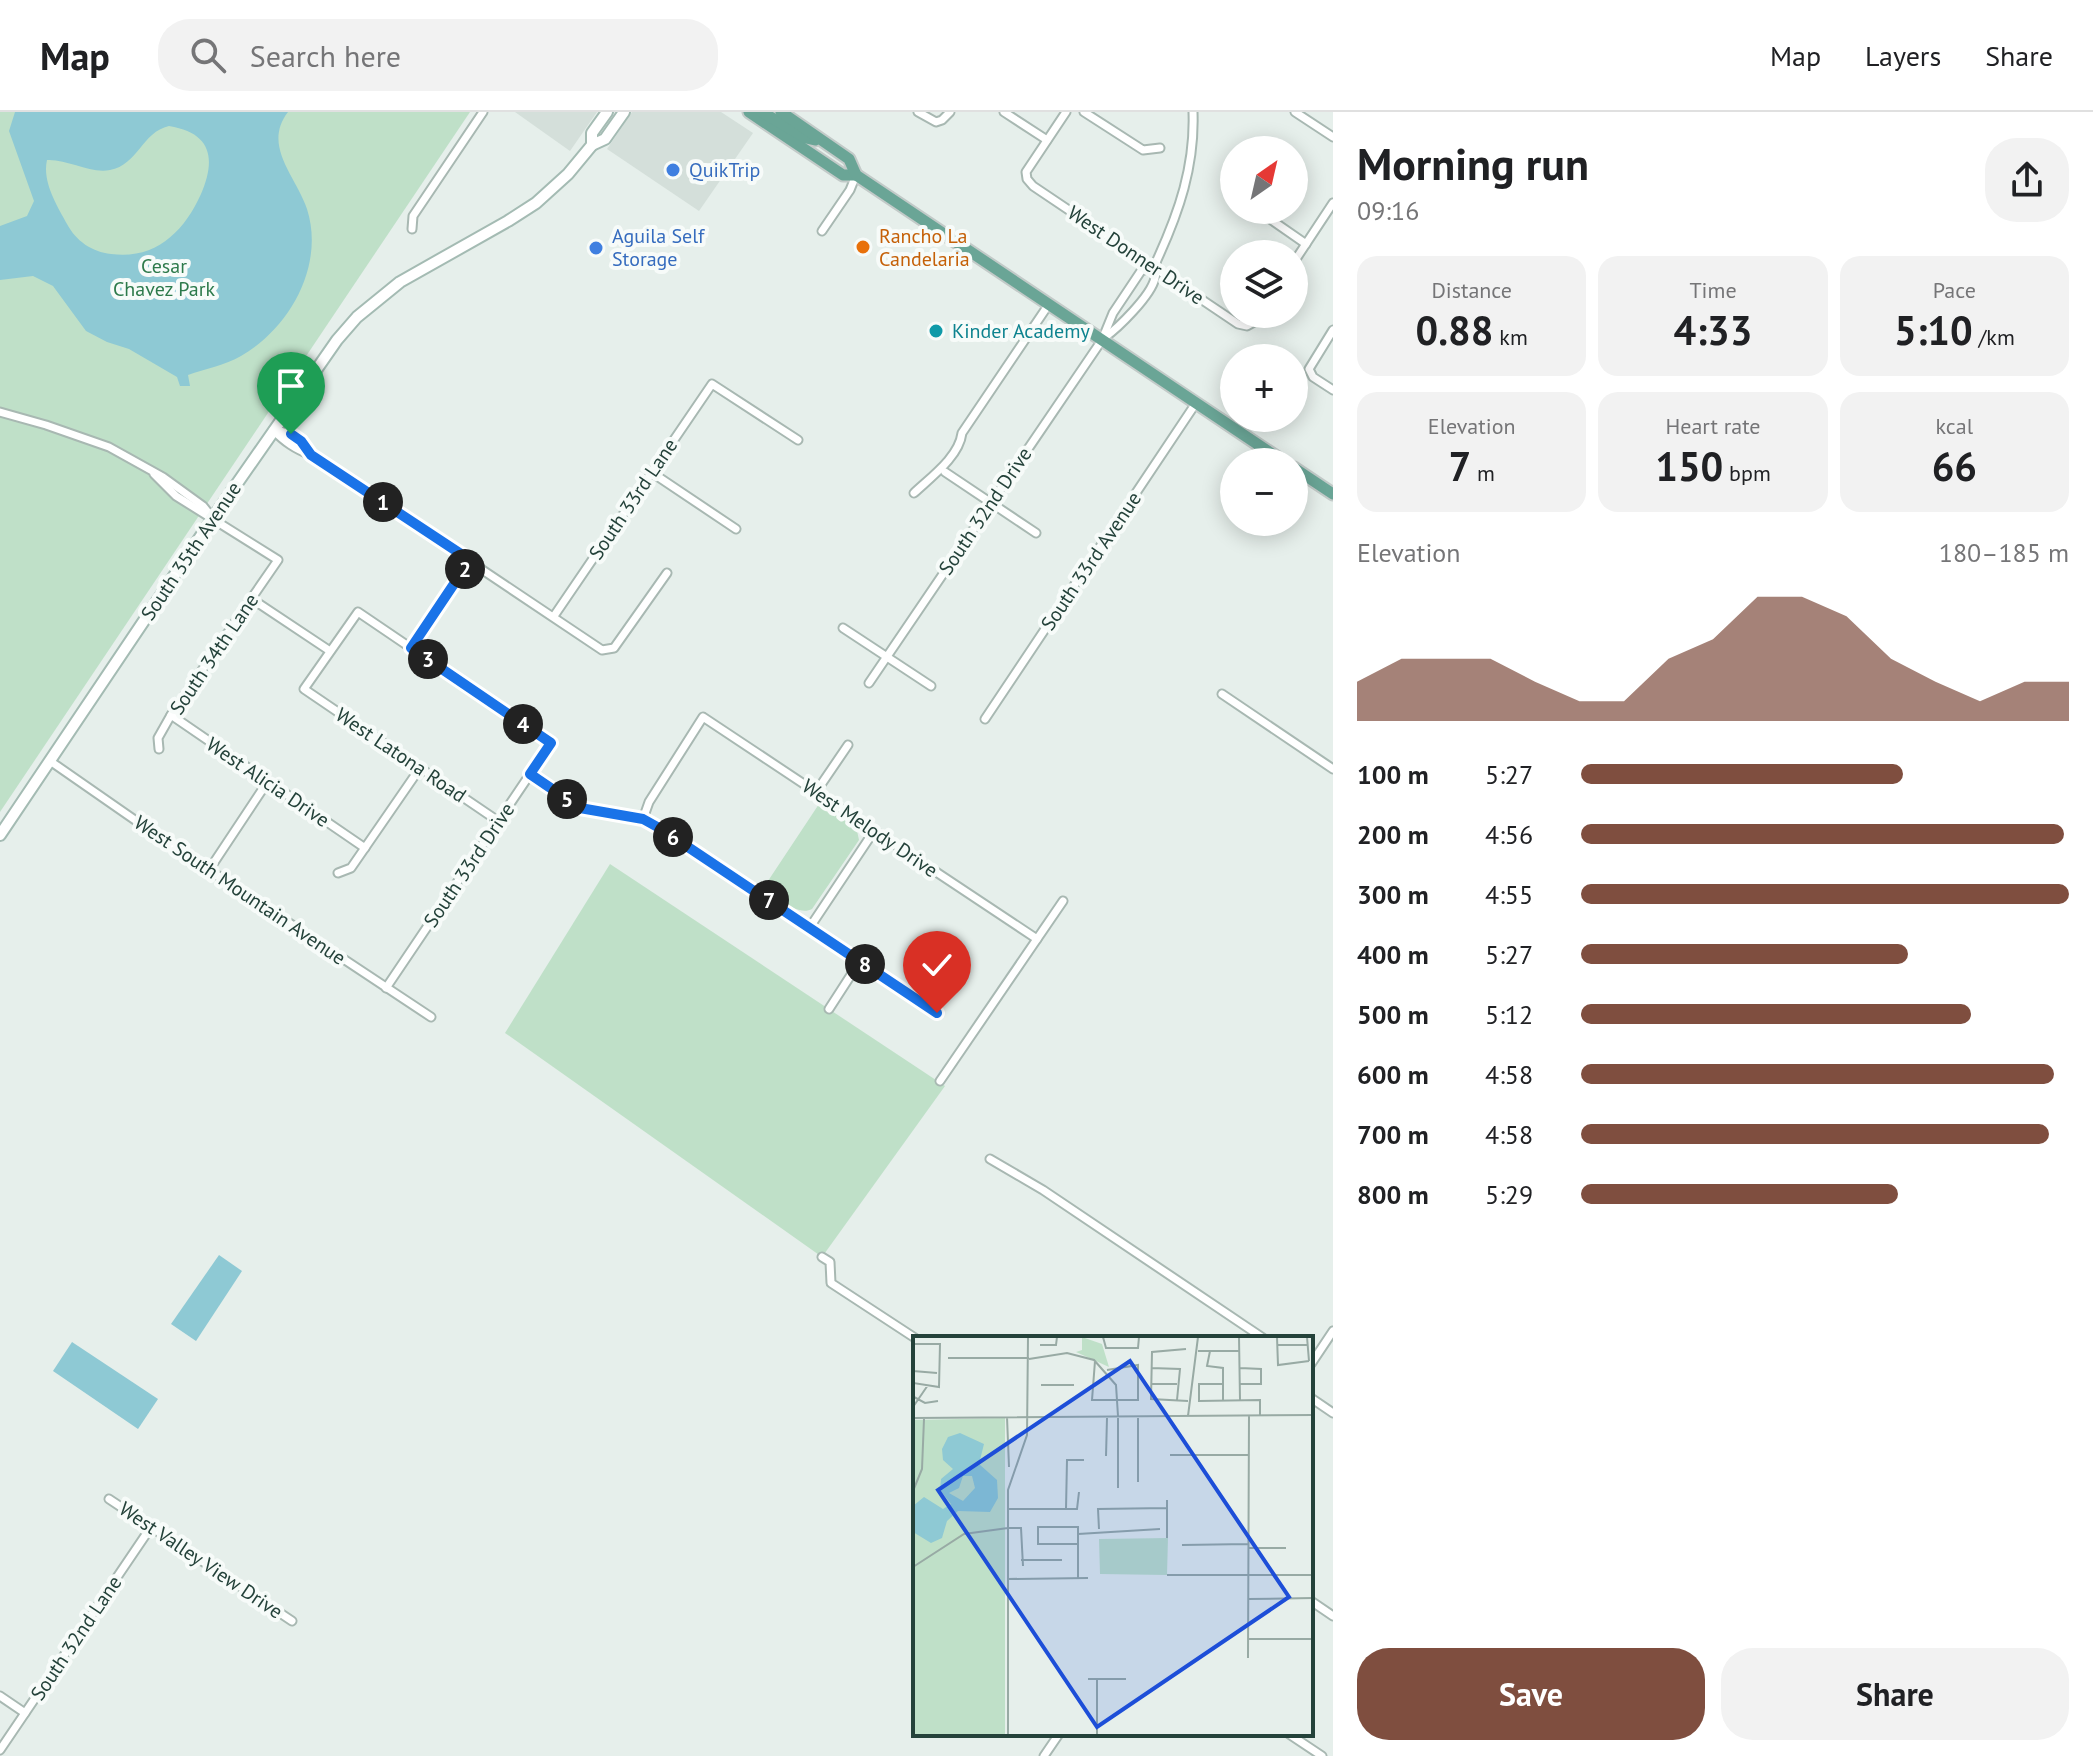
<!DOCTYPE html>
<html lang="en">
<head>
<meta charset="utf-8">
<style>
	:root { --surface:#fff; --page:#f2f2f2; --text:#202124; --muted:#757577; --line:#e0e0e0; --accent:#7f4e3f }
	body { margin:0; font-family:"PT Sans",sans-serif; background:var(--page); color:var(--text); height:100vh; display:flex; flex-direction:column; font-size:30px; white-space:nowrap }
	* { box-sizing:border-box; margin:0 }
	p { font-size:26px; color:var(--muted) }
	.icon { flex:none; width:44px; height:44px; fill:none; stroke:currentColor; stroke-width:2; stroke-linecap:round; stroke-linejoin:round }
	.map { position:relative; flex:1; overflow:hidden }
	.side { display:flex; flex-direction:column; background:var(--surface); width:760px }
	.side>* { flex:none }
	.needle { width:52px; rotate:34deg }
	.buttons { position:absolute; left:1220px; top:24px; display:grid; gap:16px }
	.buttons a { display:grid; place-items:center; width:88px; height:88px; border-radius:50%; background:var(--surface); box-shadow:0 4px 20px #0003; font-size:40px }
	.pin { position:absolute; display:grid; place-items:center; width:68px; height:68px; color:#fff; margin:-82px -34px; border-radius:50% 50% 50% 0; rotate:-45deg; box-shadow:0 0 8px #0007 }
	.pin .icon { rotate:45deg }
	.km { position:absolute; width:40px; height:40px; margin:-20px; border-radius:50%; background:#222; color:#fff; font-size:22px; line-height:40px; text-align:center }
	.round { display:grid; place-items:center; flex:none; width:84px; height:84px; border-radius:32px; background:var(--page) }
	.head { display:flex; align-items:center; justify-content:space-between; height:136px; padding:0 24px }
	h1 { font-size:44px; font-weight:600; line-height:60px }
	.figures { display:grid; grid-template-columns:repeat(3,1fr); gap:12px; height:136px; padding:8px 24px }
	.figures div { display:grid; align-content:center; border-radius:20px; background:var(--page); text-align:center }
	.figures b { font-size:40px; font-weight:600 }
	.figures small { font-size:22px; font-weight:400 }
	.figures p { font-size:22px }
	.chart { height:224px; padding:16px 24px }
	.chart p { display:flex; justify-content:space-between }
	.chart svg { width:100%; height:144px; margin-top:8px; fill:var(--accent); opacity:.7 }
	.primary-button { display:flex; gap:16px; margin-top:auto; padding:16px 24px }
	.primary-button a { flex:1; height:92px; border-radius:32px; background:var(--accent); color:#fff; font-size:32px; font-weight:600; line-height:92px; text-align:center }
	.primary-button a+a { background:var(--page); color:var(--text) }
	ul { padding:0 24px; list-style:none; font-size:26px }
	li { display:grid; grid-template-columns:128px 96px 1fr; align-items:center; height:60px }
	li i { height:20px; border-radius:10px; background:var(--accent) }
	header { display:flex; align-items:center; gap:48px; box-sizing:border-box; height:112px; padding:0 40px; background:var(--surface); border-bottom:2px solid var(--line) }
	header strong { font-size:38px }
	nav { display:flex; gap:44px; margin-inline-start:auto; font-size:28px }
	.search { width:560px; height:72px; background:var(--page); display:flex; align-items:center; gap:20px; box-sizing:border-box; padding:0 28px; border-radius:32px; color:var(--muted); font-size:30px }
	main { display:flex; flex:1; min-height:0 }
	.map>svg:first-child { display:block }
	.built { fill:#d4dfda }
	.green { fill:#bfe0c8 }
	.water { fill:#8ec9d4; fill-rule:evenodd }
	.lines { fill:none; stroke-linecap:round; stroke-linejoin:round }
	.street-casing { stroke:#a8b8b2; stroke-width:11 }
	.secondary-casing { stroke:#a4bbb3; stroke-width:14 }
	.primary-casing { stroke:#c2cac8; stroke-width:15 }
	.street { stroke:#fff; stroke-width:7 }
	.secondary { stroke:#fff; stroke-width:10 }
	.primary { stroke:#6aa596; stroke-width:11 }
	.route-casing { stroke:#fff; stroke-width:16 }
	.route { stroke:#1a73e8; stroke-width:10 }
	.shop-dot { fill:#3f7fe0; stroke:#f7fbf9; stroke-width:3 }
	.food-dot { fill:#e8710a; stroke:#f7fbf9; stroke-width:3 }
	.culture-dot { fill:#0f9aa8; stroke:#f7fbf9; stroke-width:3 }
	.labels { text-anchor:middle; stroke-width:8; stroke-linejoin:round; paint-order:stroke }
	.shop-label { font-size:20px; fill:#366cbe; stroke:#f7fbf9; text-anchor:start }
	.food-label { font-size:20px; fill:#c56008; stroke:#f7fbf9; text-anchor:start }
	.street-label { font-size:20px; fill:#24423a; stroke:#f7fbf9 }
	.park-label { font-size:20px; fill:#2d7a4b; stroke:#f7fbf9 }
	.culture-label { font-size:20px; fill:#0d838f; stroke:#f7fbf9; text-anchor:start }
	.inset-road { fill:none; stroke:#98aaa4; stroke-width:2 }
	.view { fill:#1d4ed8; fill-opacity:0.15; stroke:#1d4ed8; stroke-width:4 }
	.inset-edge { fill:none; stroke:#24423a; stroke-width:4 }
</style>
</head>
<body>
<header>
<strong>Map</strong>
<div class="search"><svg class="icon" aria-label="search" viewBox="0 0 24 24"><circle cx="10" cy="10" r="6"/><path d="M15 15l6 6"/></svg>Search here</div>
<nav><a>Map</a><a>Layers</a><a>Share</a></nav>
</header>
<main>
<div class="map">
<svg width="1333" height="1644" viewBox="0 0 1333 1644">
	<rect width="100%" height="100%" fill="#e6efeb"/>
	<g class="built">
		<path d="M 515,0 L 597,0 L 570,39 Z"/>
		<path d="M 632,0 L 721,0 L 753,21 L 699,99 L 607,37 Z"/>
	</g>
	<g class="green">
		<path d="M 0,0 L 470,0 L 0,700 Z"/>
		<path d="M 819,692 L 856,714 L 859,728 L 812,797 C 797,805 777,784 764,775 Z"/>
		<path d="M 610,752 L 945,974 L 822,1145 L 505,921 Z"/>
	</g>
	<g class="water">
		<path d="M 15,0 L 288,0 C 262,34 296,64 307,97 C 325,153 290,216 241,244 C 225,253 205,257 188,263 L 190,274 L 180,274 L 177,265 L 129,237 L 107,230 L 86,219 L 53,174 L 33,164 L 0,168 L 0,114 L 27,104 L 34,89 L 9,19 ZM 169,14 C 212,21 216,47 201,82 C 184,120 155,148 111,142 C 92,140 76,129 67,112 C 57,94 42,70 47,48 C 68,47 90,62 110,58 C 138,53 142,20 169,14 Z"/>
		<path d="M 219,1143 L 242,1159 L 196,1229 L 171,1212 Z"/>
		<path d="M 72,1230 L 158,1287 L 138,1317 L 53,1259 Z"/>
	</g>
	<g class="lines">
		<g class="street-casing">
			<g id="street">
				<path d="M 918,0 L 936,10 L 942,8 L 950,0"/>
				<path d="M 1004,0 L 1047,28"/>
				<path d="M 1066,0 L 1026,60 L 1027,67 L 1033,74 L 1238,212 L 1247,214 L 1256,209 L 1260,202"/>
				<path d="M 1084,0 L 1143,38 L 1160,36"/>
				<path d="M 1295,0 L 1333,25"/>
				<path d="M 1257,98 L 1306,132"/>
				<path d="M 412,117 L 413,104 L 483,0"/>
				<path d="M 822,119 L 850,78 L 856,63"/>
				<path d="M 1294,150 L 1333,91"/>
				<path d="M 1333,218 L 1309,257 L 1313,265 L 1333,278"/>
				<path d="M 1104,226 C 1118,216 1151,184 1155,166 C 1157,159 1154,155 1157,148 C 1179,100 1195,54 1193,0"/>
				<path d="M 0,300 L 46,313 L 109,335 L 163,365 L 203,394 L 211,404"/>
				<path d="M 273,318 C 285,330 295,337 311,343 L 602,538 L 614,536 L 667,461"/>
				<path d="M 275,318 C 292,321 300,327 310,341"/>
				<path d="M 651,360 L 736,417"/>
				<path d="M 945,360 L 1036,421"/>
				<path d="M 154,362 L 176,384 L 278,448 L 171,603 L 158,626 L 159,637"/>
				<path d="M 914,381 C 931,365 959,345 962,321 L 1049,192"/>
				<path d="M 252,487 L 330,539"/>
				<path d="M 554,504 L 712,272 L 798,328"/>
				<path d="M 843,516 L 931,574"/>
				<path d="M 411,536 L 470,448"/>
				<path d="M 869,571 L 1102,228 L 1113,201 L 1141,159 L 1154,155"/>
				<path d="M 1222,582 L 1333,657"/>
				<path d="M 171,603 L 365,736"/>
				<path d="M 985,607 L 1196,291"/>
				<path d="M 50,649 L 155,722 L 431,905"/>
				<path d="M 530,662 L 580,696 L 643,707 L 661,717 L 937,901"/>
				<path d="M 816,680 L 848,633"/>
				<path d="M 643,707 L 649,690 L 703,605 L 1037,827"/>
				<path d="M 209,758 L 268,669"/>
				<path d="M 338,761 L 351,756 L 420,656"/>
				<path d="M 810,815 L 874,719"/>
				<path d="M 386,876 L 551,631 L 358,500 L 304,577 L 498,709"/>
				<path d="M 829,897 L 860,849"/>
				<path d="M 940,969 L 1063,789"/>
				<path d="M 990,1047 L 1043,1078 L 1263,1226"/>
				<path d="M 822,1145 L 830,1150 L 831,1171 L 915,1226"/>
				<path d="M 1311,1252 L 1333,1219"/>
				<path d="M 1311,1286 L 1333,1301"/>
				<path d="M 109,1387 L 292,1509"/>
				<path d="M 1311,1489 L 1333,1504"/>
				<path d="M 0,1584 L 25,1601"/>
				<path d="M 1289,1622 L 1322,1644"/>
				<path d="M 0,1638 L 151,1415"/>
				<path d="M 1044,1644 L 1059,1622"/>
			</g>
		</g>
		<g class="secondary-casing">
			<g id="secondary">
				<path d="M 592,33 L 592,21 L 607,0"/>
				<path d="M 0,723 L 213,406 L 337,228 L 357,205 L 400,170 L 508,109 L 536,91 L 568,62 L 592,33 L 605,27 L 624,0"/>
			</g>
		</g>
		<g class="primary-casing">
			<g id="primary">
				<path d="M 749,0 L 843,63 L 856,63"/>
				<path d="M 762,0 L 806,26 L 815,28"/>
				<path d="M 781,0 L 849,47 L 856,63 L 1284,350"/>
				<path d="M 1294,356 L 1333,382"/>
			</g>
		</g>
		<use href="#street" class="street"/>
		<use href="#secondary" class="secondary"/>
		<use href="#primary" class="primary"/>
	</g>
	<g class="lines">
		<g class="route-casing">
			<path id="route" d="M 291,322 L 301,329 L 311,343 L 470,448 L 411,536 L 551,631 L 530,662 L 580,696 L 643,707 L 661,717 L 937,901"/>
		</g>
		<use href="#route" class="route"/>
	</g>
	<g class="shop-dot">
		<circle cx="673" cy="58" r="8"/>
		<circle cx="596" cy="136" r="8"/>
	</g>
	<circle class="food-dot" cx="863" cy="135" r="8"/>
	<circle class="culture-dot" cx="936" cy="219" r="8"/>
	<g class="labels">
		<g class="shop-label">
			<text x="689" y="65">QuikTrip</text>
			<text x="612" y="131">Aguila Self<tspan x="612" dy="23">Storage</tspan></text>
		</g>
		<g class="food-label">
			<text x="879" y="131">Rancho La<tspan x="879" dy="23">Candelaria</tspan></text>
		</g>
		<g class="street-label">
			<text transform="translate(1136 143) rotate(34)" y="7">West Donner Drive</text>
			<text transform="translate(633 387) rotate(-56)" y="7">South 33rd Lane</text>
			<text transform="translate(985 399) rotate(-56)" y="7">South 32nd Drive</text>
			<text transform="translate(191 439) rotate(-56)" y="7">South 35th Avenue</text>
			<text transform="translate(1091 449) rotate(-56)" y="7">South 33rd Avenue</text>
			<text transform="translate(214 542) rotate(-56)" y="7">South 34th Lane</text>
			<text transform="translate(401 643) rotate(34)" y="7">West Latona Road</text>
			<text transform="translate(268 670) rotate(34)" y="7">West Alicia Drive</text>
			<text transform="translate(870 716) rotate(34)" y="7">West Melody Drive</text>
			<text transform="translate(469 753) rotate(-56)" y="7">South 33rd Drive</text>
			<text transform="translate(240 778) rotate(34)" y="7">West South Mountain Avenue</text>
			<text transform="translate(201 1448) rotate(34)" y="7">West Valley View Drive</text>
			<text transform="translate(76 1526) rotate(-56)" y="7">South 32nd Lane</text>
		</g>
		<g class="park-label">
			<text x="164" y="161">Cesar<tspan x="164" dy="23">Chavez Park</tspan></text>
		</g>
		<g class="culture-label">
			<text x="952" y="226">Kinder Academy</text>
		</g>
	</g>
	<g transform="translate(913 1224)">
		<rect width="400" height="400" fill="#e6efeb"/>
		<path d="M 169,1 L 189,8 L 196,31 L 163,16 L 169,14 ZM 92,82 L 92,399 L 0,399 L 0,84 ZM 255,202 L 254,239 L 187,238 L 186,203 Z" fill="#bfe0c8"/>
		<path d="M 47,97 L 71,108 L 66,128 L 84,144 L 85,162 L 77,176 L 45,175 L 34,185 L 29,202 L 18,207 L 0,196 L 0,170 L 11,161 L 30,173 L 38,168 L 27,154 L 28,143 L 40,133 L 30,124 L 29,113 L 35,101 ZM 50,140 L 59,140 L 62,152 L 50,165 L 36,157 L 46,152 Z" fill="#8ec9d4" fill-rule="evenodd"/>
		<path class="inset-road" d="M 190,1 L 193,12 L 225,12 L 226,1M 326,1 L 327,64M 364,1 L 365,29 L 396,25M 394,1 L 396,25M 1,8 L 27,8 L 26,51 L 0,47 ZM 127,9 L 143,9 L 144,1M 364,9 L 395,9M 273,13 L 239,16 L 238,63 L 275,65M 285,15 L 327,15M 297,15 L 294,30 L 310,32 L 310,65M 35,22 L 116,22M 116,23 L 154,17 L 181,24 L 203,49 L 205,80M 182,25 L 179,64 L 225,64 L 225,29 L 194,34M 238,32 L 267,33 L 264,64M 327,32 L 348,33 L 348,48 L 327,48M 0,35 L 24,37M 239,48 L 264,48M 310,48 L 286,48 L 286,65 L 347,64 L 347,79M 128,49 L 161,49M 1,61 L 12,67 L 25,65M 0,71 L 15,49M 225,80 L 225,146M 275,80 L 285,1M 94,81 L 96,131M 0,82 L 400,79M 257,119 L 335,119M 193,120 L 194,82M 205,152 L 205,82M 0,155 L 9,133 L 11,83M 95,173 L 164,173 L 166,156M 153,173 L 154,124 L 171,124M 94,192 L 108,192 L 110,230M 186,193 L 185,173 L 254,172M 165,198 L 247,193M 254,202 L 254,164M 165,208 L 125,208 L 125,191 L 165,191 L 165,243M 269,209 L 335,208M 336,212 L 373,212M 108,224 L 149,224M 0,231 L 51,198 L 95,192M 254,239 L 400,239M 95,243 L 175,242M 335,263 L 400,262M 335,303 L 400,303M 335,322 L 336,79M 175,343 L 213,343M 95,399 L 95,154 L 114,99 L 115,1M 184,399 L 184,343"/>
		<path class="view" d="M 217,25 L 376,261 L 184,391 L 25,154 Z"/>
		<rect width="400" height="400" class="inset-edge"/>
	</g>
</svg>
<div class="buttons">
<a><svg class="needle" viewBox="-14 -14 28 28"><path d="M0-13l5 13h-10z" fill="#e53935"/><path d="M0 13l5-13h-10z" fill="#757577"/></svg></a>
<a><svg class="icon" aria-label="layers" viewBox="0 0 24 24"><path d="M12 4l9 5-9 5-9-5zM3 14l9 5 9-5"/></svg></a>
<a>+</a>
<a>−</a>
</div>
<div class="pin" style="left:291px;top:322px;background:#1e9e55"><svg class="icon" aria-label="arrive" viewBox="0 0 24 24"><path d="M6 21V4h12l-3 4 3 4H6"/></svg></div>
<div class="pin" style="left:937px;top:901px;background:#d93025"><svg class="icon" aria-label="check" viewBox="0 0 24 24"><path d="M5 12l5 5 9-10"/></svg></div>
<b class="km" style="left:383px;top:390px">1</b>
<b class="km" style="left:465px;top:457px">2</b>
<b class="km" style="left:428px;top:547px">3</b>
<b class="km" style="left:523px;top:612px">4</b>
<b class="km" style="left:567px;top:687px">5</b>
<b class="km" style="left:673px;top:725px">6</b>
<b class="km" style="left:769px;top:788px">7</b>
<b class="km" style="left:865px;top:852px">8</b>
</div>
<section class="side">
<div class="head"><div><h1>Morning run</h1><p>09:16</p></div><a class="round"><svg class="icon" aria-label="share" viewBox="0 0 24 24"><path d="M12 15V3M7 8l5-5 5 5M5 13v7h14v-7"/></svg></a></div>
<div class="figures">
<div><p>Distance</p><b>0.88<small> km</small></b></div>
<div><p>Time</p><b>4:33</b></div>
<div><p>Pace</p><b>5:10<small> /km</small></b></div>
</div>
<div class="figures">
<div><p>Elevation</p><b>7<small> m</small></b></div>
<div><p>Heart rate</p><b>150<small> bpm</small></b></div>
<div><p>kcal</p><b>66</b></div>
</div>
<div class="chart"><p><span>Elevation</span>180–185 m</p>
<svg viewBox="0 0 160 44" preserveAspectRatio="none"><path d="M0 44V32L10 25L20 25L30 25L40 32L50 38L60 38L70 25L80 19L90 6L100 6L110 12L120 25L130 32L140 38L150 32L160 32V44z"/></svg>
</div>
<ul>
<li><b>100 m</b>5:27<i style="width:66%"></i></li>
<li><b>200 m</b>4:56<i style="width:99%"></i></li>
<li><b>300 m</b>4:55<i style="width:100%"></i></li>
<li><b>400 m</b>5:27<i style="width:67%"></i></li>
<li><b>500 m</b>5:12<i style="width:80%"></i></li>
<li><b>600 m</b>4:58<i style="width:97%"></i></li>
<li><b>700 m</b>4:58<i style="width:96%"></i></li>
<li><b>800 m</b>5:29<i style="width:65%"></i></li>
</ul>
<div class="primary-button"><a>Save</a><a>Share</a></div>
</section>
</main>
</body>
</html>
